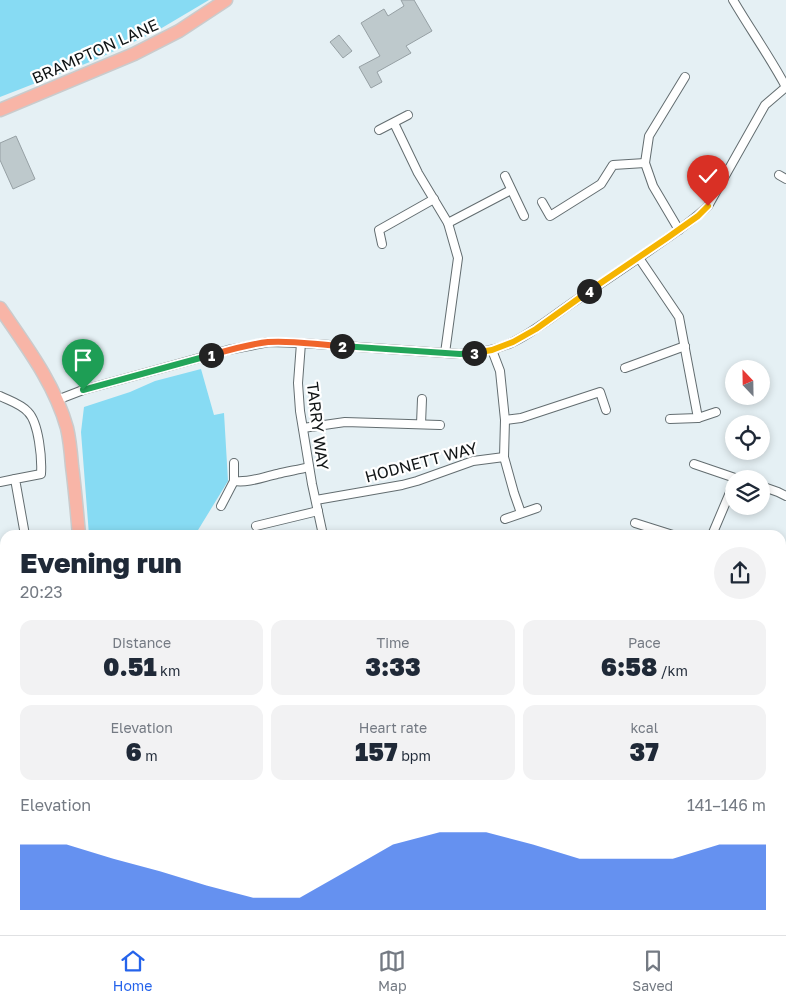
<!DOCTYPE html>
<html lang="en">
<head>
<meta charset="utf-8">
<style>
	:root { --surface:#fff; --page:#f2f2f3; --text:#1f2937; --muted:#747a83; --line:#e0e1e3; --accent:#2563eb }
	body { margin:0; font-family:"Golos Text",sans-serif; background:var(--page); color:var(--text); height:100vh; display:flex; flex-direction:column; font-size:19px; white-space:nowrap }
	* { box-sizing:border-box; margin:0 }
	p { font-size:16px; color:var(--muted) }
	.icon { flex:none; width:28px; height:28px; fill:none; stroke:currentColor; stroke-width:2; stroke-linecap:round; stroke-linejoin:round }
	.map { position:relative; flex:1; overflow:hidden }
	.panel { position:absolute; left:0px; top:530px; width:786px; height:405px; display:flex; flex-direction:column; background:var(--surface); border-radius:15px 15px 0 0; box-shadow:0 2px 8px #0003 }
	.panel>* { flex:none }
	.needle { width:32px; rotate:338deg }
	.fabs { position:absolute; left:725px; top:360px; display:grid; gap:10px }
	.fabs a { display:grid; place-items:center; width:45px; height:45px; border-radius:50%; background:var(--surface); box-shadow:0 2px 8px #0003; font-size:25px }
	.pin { position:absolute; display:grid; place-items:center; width:42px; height:42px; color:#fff; margin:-51px -21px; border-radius:50% 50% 50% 0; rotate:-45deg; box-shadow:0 0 5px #0007 }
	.pin .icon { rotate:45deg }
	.km { position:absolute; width:25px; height:25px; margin:-12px; border-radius:50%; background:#222; color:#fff; font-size:14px; line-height:25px; text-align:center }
	.round { display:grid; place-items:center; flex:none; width:52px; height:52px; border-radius:26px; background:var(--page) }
	.overview { display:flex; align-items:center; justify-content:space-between; height:85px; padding:0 20px }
	h1 { font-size:28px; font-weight:800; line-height:38px }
	.figures { display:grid; grid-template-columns:repeat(3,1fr); gap:8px; height:85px; padding:5px 20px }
	.figures div { display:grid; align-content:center; border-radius:12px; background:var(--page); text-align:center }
	.figures b { font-size:25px; font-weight:800 }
	.figures small { font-size:14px; font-weight:400 }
	.figures p { font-size:14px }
	.chart { height:140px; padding:10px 20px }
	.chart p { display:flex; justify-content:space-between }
	.chart svg { width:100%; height:90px; margin-top:5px; fill:var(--accent); opacity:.7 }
	.tab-bar { display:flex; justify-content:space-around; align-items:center; height:70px; border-top:1px solid var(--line); background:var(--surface); font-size:14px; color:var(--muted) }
	.tab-bar a { display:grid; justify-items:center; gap:2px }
	.tab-bar .active { color:var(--accent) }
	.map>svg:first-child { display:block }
	.green { fill:#87dbf3 }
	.building { fill:#bec9cc; stroke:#96a0a4 }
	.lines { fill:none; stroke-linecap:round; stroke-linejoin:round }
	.minor-casing { stroke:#636d70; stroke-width:10 }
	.primary-casing { stroke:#cacbcc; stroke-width:15 }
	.minor { stroke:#fff; stroke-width:8 }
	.primary { stroke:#f8b5a7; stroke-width:12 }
	.split-1-casing { stroke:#fff; stroke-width:10 }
	.split-2-casing { stroke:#fff; stroke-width:10 }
	.split-3-casing { stroke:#fff; stroke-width:10 }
	.split-4-casing { stroke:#fff; stroke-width:10 }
	.split-5-casing { stroke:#fff; stroke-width:10 }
	.split-1 { stroke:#22a559; stroke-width:6 }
	.split-2 { stroke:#f0652b; stroke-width:6 }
	.split-3 { stroke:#22a559; stroke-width:6 }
	.split-4 { stroke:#f5b400; stroke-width:6 }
	.split-5 { stroke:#f5b400; stroke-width:6 }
	.labels { text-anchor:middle; stroke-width:4.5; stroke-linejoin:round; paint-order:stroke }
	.street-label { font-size:16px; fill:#101415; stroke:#fff }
</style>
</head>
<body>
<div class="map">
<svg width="786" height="935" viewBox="0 0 786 935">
	<rect width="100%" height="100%" fill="#e5f0f4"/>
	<g class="green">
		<path d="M 0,0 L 209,0 L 155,32 L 95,60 L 0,97 Z"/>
		<path d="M 201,369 L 214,415 L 224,413 L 228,481 L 195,535 L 89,535 L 81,432 L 84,407 L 130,392 L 155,381 Z"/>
	</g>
	<g class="building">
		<path d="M 401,0 L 414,0 L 432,31 L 406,46 L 411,53 L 377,72 L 382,82 L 371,88 L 359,67 L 380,56 L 361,23 L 384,9 L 388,16 L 404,6 Z"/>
		<path d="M 339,35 L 352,51 L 343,58 L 330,42 Z"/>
		<path d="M 16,136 L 35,179 L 13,189 L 0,160 L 0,143 Z"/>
	</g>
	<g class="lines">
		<g class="minor-casing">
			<g id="minor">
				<path d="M 733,0 C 750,29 770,57 786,87"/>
				<path d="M 394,123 L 418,173 L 448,223 L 458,258 L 445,353"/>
				<path d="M 379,130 L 408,115"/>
				<path d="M 779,175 L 786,179"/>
				<path d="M 505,176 L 524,216"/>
				<path d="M 542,202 L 550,216 L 601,184 L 613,165 L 645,163"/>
				<path d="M 448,223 L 511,190"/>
				<path d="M 679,230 L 653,186 L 645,163 L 649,136 L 685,77"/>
				<path d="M 382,244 L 379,230 L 434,199"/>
				<path d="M 639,258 L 679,317 L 698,418"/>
				<path d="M 301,343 L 298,383 L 300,411 L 312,484 L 323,535"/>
				<path d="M 492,350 L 500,371 L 505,420 L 504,457 L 514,493 L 521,513"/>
				<path d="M 625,368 L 685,346"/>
				<path d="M 0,396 C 10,401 21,404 28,412 C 39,423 42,459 41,474 L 15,479 L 25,535"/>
				<path d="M 57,400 L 83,390 L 156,370 L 228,350 L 269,342 L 301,343 L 459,354 C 478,353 498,350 515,341 C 539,329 559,311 581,297 C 609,278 636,260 663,241 C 679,230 695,219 708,206 L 765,105 L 786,87"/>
				<path d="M 670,419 L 698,418 L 716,412"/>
				<path d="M 505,420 L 521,418 L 600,392 L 606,410"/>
				<path d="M 421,424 L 422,399"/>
				<path d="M 303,428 L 345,422 L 440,425"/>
				<path d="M 694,464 L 738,479"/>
				<path d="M 234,481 C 249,483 263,477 277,474 C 288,471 298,470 309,467"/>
				<path d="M 0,482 L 15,479"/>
				<path d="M 761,486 L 778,492 L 786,496"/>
				<path d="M 316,500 L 402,485 L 417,481 L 473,461 L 504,457"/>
				<path d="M 221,506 L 234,481 L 234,463"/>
				<path d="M 505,519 L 537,508"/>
				<path d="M 635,523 L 673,535"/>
				<path d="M 256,526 L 318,511"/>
				<path d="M 712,535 L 734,483"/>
				<path d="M 0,600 L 5,599"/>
				<path d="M 781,639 L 786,626"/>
				<path d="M 781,783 L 786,785"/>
				<path d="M 226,930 L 230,935"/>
				<path d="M 645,930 L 663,935"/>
				<path d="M 323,935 L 326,930"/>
				<path d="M 449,935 L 451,930"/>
				<path d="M 560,935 L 561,930"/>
				<path d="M 753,935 L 754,930"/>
			</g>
		</g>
		<g class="primary-casing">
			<g id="primary">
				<path d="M 0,110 L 134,54 L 179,31 L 226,0"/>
				<path d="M 0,308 C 26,346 55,384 67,428 C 70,441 71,454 72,466 C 75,489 77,512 79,535"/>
				<path d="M 244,930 L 249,935"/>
			</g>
		</g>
		<use href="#minor" class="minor"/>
		<use href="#primary" class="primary"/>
	</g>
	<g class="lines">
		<g class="split-1-casing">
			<path id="split-1" d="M 83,390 L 211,355"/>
		</g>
		<g class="split-2-casing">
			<path id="split-2" d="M 211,355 C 229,350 249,344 268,342 C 292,340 317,345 342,346"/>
		</g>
		<g class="split-3-casing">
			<path id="split-3" d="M 342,346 L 460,354 L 474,353"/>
		</g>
		<g class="split-4-casing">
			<path id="split-4" d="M 474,353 L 492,350 L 513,342 L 536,329 L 589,291"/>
		</g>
		<g class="split-5-casing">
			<path id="split-5" d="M 589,291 L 667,238 L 698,216 L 708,206"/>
		</g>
		<use href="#split-1" class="split-1"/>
		<use href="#split-2" class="split-2"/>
		<use href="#split-3" class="split-3"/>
		<use href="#split-4" class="split-4"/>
		<use href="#split-5" class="split-5"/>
	</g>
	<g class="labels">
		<g class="street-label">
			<text transform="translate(95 51) rotate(-24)" y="6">BRAMPTON LANE</text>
			<text transform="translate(318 426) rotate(83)" y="6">TARRY WAY</text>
			<text transform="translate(421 462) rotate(-15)" y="6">HODNETT WAY</text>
		</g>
	</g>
</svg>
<div class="fabs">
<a><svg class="needle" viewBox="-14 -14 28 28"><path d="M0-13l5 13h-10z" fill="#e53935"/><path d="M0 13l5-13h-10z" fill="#747a83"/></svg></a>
<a><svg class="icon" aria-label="locate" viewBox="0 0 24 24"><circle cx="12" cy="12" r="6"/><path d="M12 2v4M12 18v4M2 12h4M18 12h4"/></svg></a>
<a><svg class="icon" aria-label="layers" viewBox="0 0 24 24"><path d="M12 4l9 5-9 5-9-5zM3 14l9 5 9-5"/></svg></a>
</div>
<div class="pin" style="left:83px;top:390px;background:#1e9e55"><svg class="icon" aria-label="arrive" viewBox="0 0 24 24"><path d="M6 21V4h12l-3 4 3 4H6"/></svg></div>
<div class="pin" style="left:708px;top:206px;background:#d93025"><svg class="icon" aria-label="check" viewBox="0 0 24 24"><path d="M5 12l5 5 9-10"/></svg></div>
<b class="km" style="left:211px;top:355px">1</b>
<b class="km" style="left:342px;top:346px">2</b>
<b class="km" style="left:474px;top:353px">3</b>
<b class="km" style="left:589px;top:291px">4</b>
<section class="panel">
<div class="overview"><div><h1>Evening run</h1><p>20:23</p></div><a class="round"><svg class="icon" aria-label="share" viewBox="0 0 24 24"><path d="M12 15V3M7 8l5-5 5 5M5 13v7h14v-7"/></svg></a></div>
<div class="figures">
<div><p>Distance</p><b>0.51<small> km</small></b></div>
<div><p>Time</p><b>3:33</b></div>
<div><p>Pace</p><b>6:58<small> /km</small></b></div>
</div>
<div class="figures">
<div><p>Elevation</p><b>6<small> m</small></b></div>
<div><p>Heart rate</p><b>157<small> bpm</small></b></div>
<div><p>kcal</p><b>37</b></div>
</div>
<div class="chart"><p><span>Elevation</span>141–146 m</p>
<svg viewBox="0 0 160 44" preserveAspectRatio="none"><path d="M0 44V12L10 12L20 19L30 25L40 32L50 38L60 38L70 25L80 12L90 6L100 6L110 12L120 19L130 19L140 19L150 12L160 12V44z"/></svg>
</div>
</section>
</div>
<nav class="tab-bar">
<a class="active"><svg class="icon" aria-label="home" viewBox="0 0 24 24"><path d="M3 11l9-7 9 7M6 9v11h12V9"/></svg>Home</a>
<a><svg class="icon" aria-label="map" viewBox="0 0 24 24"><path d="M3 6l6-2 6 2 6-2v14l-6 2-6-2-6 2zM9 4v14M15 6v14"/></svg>Map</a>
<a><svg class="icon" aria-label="saved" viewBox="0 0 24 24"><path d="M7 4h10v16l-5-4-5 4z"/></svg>Saved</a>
</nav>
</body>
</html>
